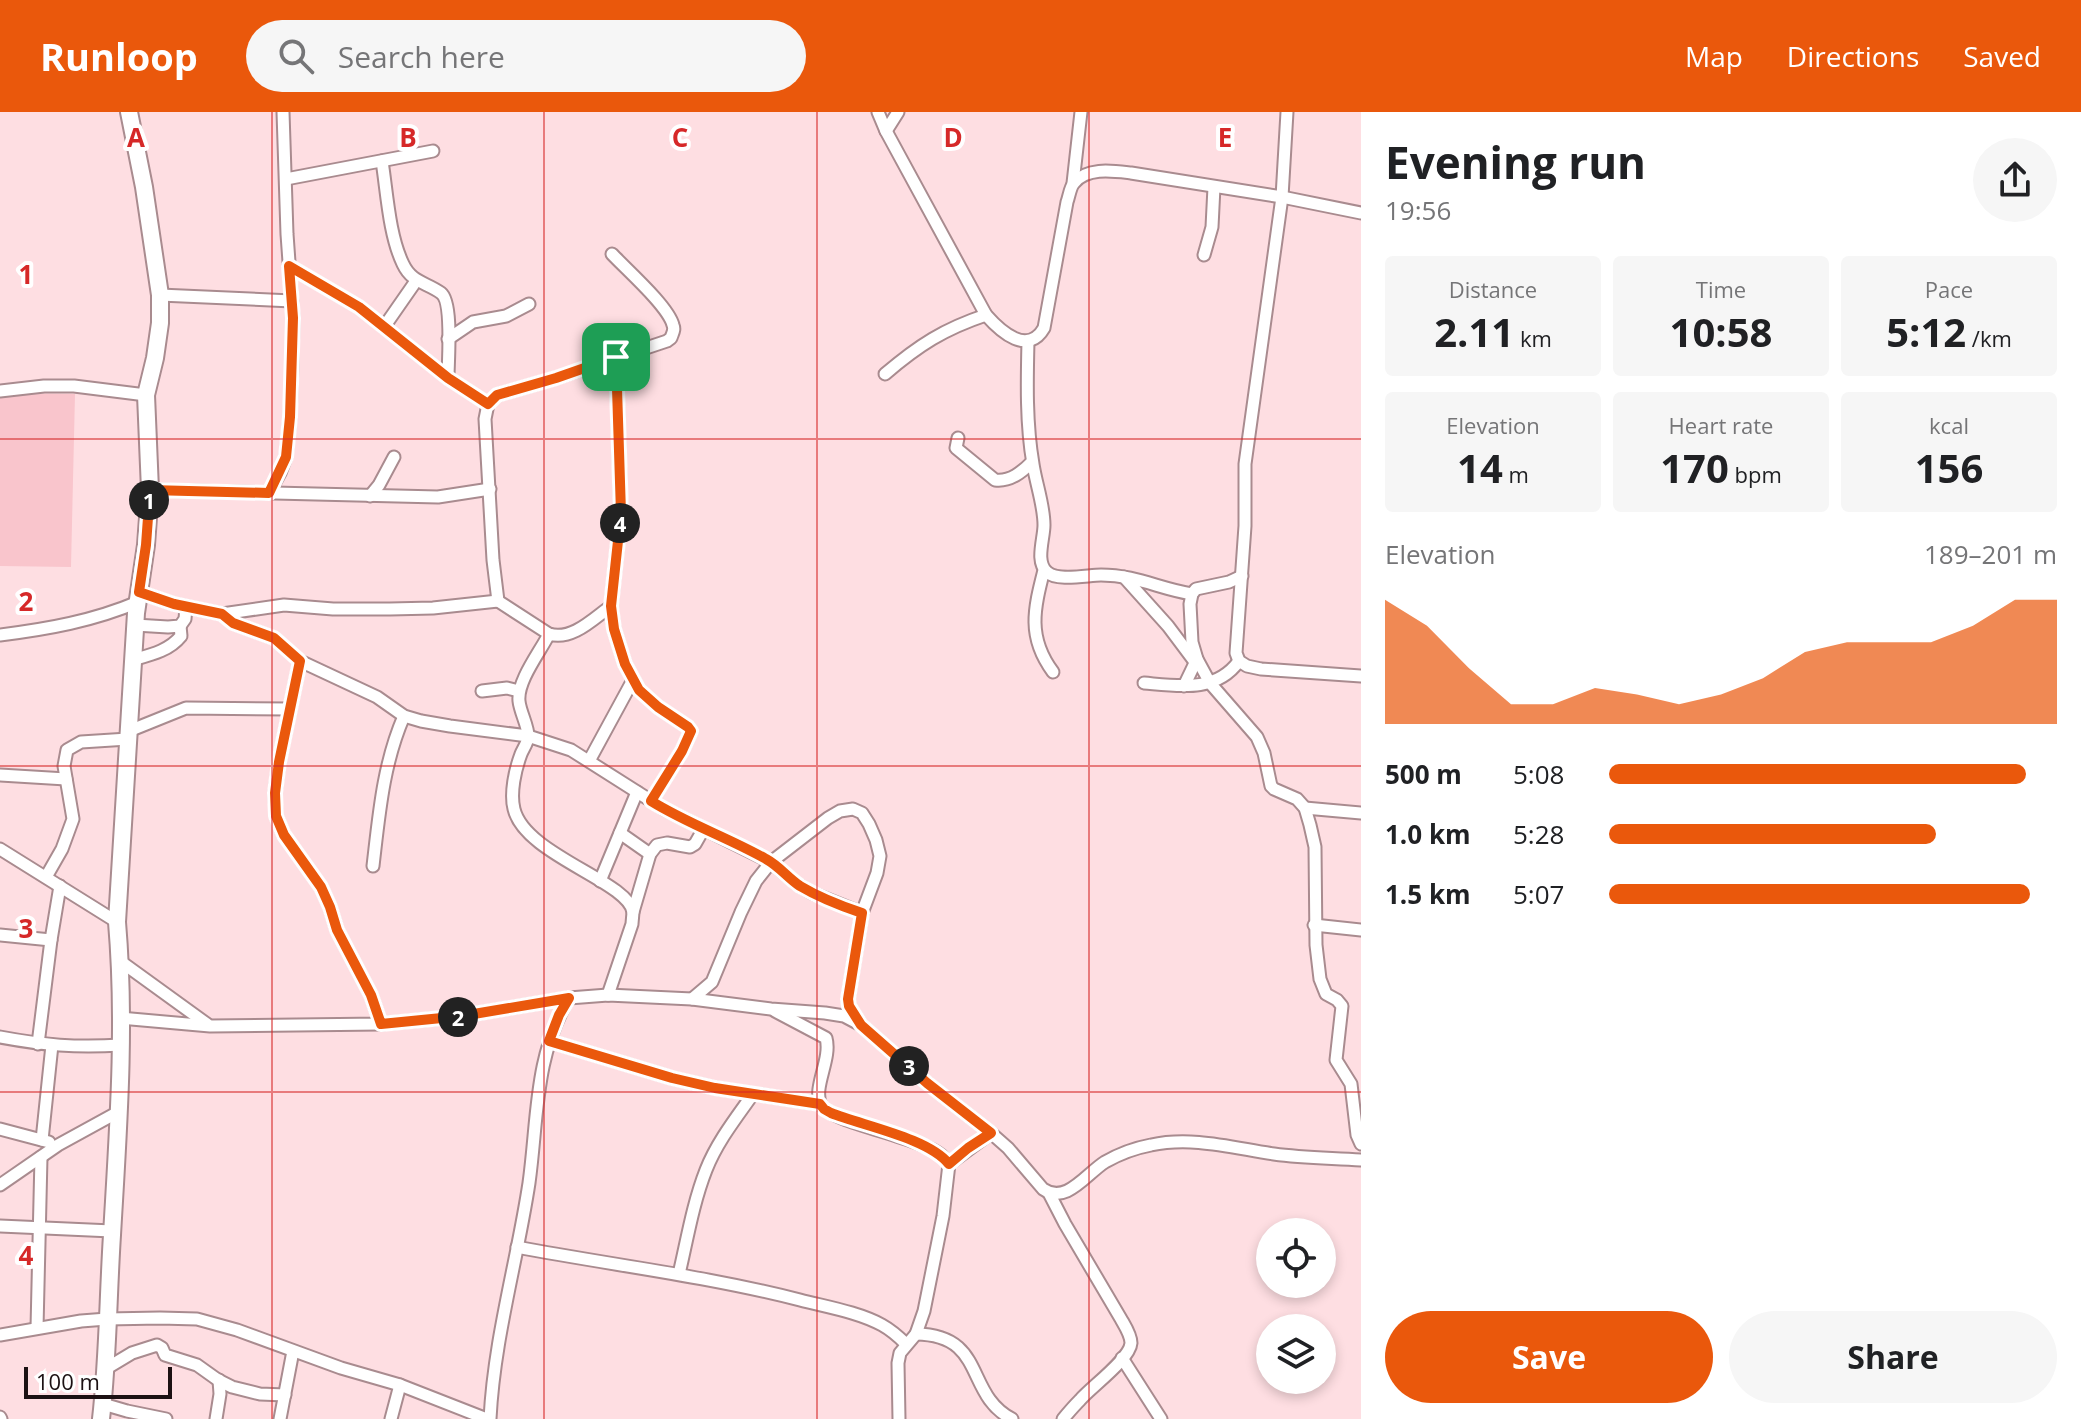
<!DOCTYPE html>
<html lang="en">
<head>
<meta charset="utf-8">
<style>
	:root { --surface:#fff; --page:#f6f6f6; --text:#202124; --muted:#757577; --accent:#ea580c }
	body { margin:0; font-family:"Open Sans",sans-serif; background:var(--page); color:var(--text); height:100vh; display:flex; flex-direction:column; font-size:30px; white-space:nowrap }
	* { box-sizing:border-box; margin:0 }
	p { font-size:26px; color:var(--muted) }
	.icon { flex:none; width:44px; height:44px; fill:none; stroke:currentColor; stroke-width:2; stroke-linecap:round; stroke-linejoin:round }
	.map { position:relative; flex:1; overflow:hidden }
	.drawer { display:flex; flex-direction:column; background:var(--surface); width:720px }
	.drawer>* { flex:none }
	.tools { position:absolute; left:1256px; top:1106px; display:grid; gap:16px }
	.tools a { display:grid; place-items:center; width:80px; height:80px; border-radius:50%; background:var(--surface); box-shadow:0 4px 12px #0003; font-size:40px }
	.scale { position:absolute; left:24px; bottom:20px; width:148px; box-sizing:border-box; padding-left:8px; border:4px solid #1c1113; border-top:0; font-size:22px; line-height:28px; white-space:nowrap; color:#1c1113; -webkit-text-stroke:6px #fff; paint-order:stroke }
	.pin { position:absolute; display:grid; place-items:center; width:68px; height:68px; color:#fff; margin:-34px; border-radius:16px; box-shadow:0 4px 12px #0006 }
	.km { position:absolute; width:40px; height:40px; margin:-20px; border-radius:50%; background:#222; color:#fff; font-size:22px; line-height:40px; text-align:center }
	.round { display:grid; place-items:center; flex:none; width:84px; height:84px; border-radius:42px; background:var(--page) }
	.head { display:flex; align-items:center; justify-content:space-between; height:136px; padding:0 24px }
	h1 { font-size:44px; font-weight:700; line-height:60px }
	.stats { display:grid; grid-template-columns:repeat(3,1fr); gap:12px; height:136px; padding:8px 24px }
	.stats div { display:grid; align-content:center; border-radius:8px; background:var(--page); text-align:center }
	.stats b { font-size:40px; font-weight:700 }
	.stats small { font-size:22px; font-weight:400 }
	.stats p { font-size:22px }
	.chart { height:224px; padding:16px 24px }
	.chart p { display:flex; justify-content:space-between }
	.chart svg { width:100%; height:144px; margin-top:8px; fill:var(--accent); opacity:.7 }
	.action { display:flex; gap:16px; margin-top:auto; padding:16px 24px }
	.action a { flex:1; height:92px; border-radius:48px; background:var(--accent); color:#fff; font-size:32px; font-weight:700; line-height:92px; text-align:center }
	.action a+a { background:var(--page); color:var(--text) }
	ul { padding:0 24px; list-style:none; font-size:26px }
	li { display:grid; grid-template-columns:128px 96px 1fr; align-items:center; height:60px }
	li i { height:20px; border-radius:10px; background:var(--accent) }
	header { display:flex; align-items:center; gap:48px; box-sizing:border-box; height:112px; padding:0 40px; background:var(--accent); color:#fff }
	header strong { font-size:38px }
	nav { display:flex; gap:44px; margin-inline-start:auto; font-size:28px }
	.search { width:560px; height:72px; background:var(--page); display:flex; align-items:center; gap:20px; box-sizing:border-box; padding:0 28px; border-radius:44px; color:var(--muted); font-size:30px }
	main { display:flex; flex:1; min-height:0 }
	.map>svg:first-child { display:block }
	.green { fill:#f9c5cc }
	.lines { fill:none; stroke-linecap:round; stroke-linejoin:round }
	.street-casing { stroke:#a98b8f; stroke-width:15 }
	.secondary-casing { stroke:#a98b8f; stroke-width:20 }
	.street { stroke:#fff; stroke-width:11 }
	.secondary { stroke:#fff; stroke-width:16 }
	.route-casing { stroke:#fff; stroke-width:16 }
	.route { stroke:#ea580c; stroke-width:10 }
	.grid { fill:none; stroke:#d62828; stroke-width:2; stroke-opacity:0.55 }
	.grid-label { font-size:26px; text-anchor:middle; font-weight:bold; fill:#d62828; stroke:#fff; stroke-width:8; stroke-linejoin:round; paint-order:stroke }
</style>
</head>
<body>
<header>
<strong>Runloop</strong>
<div class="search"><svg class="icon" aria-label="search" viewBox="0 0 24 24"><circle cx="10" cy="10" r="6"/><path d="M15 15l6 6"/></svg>Search here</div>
<nav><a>Map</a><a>Directions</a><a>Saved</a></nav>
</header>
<main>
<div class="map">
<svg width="1361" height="1307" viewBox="0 0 1361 1307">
	<rect width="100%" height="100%" fill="#fedee2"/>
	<path class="green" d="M 0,281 L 75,282 L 71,455 L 0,454 Z"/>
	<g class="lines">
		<g class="street-casing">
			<g id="street">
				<path d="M 878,0 L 886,19 L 986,203 C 1001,220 1028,244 1044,216 L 1067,90 C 1069,85 1070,75 1074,71 C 1087,55 1113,59 1131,61 L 1282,85 L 1361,101"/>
				<path d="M 1287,0 L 1282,85 L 1245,352 L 1245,414 L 1236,541 L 1239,549 L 1247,554 L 1261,557 L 1361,564"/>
				<path d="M 886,19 L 898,0"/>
				<path d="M 382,49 C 387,81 389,123 403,152 C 412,171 426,170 441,181 C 453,190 448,249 448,266"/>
				<path d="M 286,67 L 433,39"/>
				<path d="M 1073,71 L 1081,0"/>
				<path d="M 1204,143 L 1212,115 L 1214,75"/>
				<path d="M 289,154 L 359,195 L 448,266 L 488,292"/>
				<path d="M 160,183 L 292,189"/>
				<path d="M 384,215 L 416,169"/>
				<path d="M 448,227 L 473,210 L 506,204 L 529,192"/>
				<path d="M 1028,229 C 1027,269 1026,312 1033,352 C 1036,372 1044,393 1044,413 C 1044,427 1035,450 1047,460 C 1057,470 1088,463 1101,463 C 1136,463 1160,477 1192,482"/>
				<path d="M 616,245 L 621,401 L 611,494 L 614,517 L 625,552 L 639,578 L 658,595 L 688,615 L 691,619 L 682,639 L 651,689"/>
				<path d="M 885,262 C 919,233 944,217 986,203"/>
				<path d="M 0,279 L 44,274 L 74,274 L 146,283"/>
				<path d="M 958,326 L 956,336 L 995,368 C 1010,370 1022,360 1032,350"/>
				<path d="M 150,378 L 438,385 L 490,377"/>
				<path d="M 269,381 L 280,361 L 286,345 L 290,305 L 292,253 L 293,206 L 287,122 L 283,0"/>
				<path d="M 370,384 L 379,373 L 394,345"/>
				<path d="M 1044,458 C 1034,497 1027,525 1053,560"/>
				<path d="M 1242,464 L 1229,470 L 1196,477 L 1192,482 L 1190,492 L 1192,530 L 1197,547 L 1210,571 L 1257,625 L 1264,641 L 1271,674 L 1274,677 L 1297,687 L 1305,696 L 1310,713 L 1315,735 L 1316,833 L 1320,867 L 1326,882 L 1337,888 L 1342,894 L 1336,948 L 1351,972 L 1357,1023 L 1361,1032"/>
				<path d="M 1124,465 L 1168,514 L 1195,550"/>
				<path d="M 139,480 L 174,492 L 222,502 L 284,493 L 333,497 L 390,497 L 433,496 L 498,489"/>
				<path d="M 611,494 C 593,507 572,529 549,522 L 498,489 L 493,448 L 485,307 L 488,292 L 497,283 L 556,266 L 667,229 L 671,226 C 673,220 675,218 673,213 C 668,194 627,158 612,142"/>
				<path d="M 222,502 L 233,511 L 274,526 L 300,549 L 377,585 L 404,604 L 421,609 L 450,614 L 528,624 L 571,638 L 664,697 L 771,750 L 797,772 L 812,781 L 862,801"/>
				<path d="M 135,513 L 168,515 L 180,514 L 185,507 L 186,495"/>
				<path d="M 549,522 C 540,540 517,569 519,589 C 520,600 529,616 528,625 C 528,630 523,637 521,642 C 515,658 510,681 514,697 C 525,743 628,769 633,800 C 633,801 632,811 632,812 L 608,883"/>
				<path d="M 0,523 C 48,517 93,509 138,490"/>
				<path d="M 132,548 C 150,543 169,539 181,524 L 180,514"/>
				<path d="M 300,549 L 279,650 L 275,681 L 276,704 L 284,723 L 321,775 L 330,795 L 337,818 L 371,883 L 381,912"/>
				<path d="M 1144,571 C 1178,574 1216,581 1239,549"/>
				<path d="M 1184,574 L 1197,547"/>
				<path d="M 482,579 L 507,576 L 519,579"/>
				<path d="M 129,619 L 186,596 L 290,597"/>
				<path d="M 589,649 L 633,568"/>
				<path d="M 0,663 L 66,667"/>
				<path d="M 1305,696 L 1361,701"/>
				<path d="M 620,721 L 650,742"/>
				<path d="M 0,737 L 117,810"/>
				<path d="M 373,754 C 379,703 383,652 404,604"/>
				<path d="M 46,765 L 62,737 L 73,707 L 64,654 L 67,638 L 81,630 L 128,627"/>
				<path d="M 600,769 L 637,680"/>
				<path d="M 633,800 L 650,742 L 657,733 L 667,731 L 690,735 L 695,732 L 703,718"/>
				<path d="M 1314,813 L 1361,818"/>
				<path d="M 0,823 L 51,828"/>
				<path d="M 120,849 L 207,912"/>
				<path d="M 692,887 L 712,870 L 741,800 L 756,769 L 771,750 L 828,706 L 840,699 L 853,697 L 862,701 L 869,712 L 876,728 L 880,744 L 877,761 L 862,801 L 848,887 L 849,894 L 860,911"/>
				<path d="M 775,899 L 826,926 C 832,947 812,976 821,993 C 830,1010 919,1025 941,1043 C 942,1044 948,1051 949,1052 L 943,1104 L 924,1199 L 916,1222 L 900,1241 L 898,1251 L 899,1307"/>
				<path d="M 120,906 L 210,914 L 381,912 L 462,904 L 569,886 L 608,883 L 692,887 L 771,897 L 825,901 L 844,904 L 861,913 L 927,971 L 991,1021 L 1008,1036 L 1043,1077 C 1066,1093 1086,1062 1105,1050 C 1119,1042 1135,1036 1151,1033 C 1192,1024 1233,1036 1274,1042 C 1303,1046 1332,1046 1361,1048"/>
				<path d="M 0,925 C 43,933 76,936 121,933"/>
				<path d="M 549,929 L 672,966 L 715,976 L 820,992"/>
				<path d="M 38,932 L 51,828 L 60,774"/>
				<path d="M 0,1017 L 49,1030"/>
				<path d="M 42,1028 L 52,933"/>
				<path d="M 949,1052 L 991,1021"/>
				<path d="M 0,1073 L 58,1033 L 120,999"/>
				<path d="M 1049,1081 L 1065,1112 L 1121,1207 C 1125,1214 1131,1223 1131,1231 C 1130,1247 1091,1275 1080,1288 C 1074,1294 1068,1301 1063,1307"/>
				<path d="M 0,1114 L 112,1119"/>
				<path d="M 517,1135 C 611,1153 707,1164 800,1188 C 827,1195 858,1200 882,1213 C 891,1218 899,1225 906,1232"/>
				<path d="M 679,1162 C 687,1128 693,1091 706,1058 C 717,1030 736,1006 753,982"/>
				<path d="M 37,1216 L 41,1045"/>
				<path d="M 916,1222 C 987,1223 964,1282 1012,1307"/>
				<path d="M 0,1223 L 81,1209 L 107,1207 L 160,1206 L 197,1207 L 237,1218 L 341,1256 L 400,1273 L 487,1307"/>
				<path d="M 1122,1246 L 1161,1307"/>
				<path d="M 107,1256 L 132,1241 L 157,1233 L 162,1236 L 165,1243 L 197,1253 L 218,1268 L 232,1275 L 260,1282 L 285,1283"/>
				<path d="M 103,1292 L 127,1299 L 166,1307"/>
				<path d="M 0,1305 L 1,1307"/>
				<path d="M 216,1307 L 220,1282 L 219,1268"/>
				<path d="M 280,1307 L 293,1239"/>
				<path d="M 391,1307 L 400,1273"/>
				<path d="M 490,1307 C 494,1227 517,1150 529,1071 C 538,1006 534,945 569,886"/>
			</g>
		</g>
		<g class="secondary-casing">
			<path id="secondary" d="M 101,1307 C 108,1246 108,1185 112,1123 C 118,1019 126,915 117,810 L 136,501 L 146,433 L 150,378 L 146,283 L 155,246 L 160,211 L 160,183 L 144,75 L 129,0"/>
		</g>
		<use href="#street" class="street"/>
		<use href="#secondary" class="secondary"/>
	</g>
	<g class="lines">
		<g class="route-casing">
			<path id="route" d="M 289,154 L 359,195 L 448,266 L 488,292 L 497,283 L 556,266 L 616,245 L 621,401 L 611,494 L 614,517 L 625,552 L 639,578 L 658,595 L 688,615 L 691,619 L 682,639 L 651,689 C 688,712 729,726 766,747 C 779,754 788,766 800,774 C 820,786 841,794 862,801 L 848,887 L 849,894 L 861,913 L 927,971 L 991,1021 L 968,1036 L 949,1052 C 928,1026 864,1014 831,1001 L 824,997 L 820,992 L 715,976 L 672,966 L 549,929 L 559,903 L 569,886 L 462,904 L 381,912 L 371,883 L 337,818 L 330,795 L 321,775 L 284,723 L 276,704 L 275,681 L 279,650 L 300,549 L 274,526 L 233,511 L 222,502 L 174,492 L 139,480 L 146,433 L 150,378 L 269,381 L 286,345 L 290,305 L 293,206 Z"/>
		</g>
		<use href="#route" class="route"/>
	</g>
	<path class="grid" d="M 272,0 L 272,1307M 544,0 L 544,1307M 817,0 L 817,1307M 1089,0 L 1089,1307M 0,327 L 1361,327M 0,654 L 1361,654M 0,980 L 1361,980"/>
	<g class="grid-label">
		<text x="136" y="35">A</text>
		<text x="408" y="35">B</text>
		<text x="680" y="35">C</text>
		<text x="953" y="35">D</text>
		<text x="1225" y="35">E</text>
		<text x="26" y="172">1</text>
		<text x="26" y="499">2</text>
		<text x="26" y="826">3</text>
		<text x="26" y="1153">4</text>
	</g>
</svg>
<div class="tools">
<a><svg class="icon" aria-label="locate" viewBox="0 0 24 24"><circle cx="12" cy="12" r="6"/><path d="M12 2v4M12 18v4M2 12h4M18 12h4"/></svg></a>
<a><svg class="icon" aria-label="layers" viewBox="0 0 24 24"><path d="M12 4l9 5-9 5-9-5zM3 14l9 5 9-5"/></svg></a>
</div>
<div class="scale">100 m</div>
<div class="pin" style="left:616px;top:245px;background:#1e9e55"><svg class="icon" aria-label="arrive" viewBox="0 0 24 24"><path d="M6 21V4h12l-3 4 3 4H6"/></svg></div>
<b class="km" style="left:149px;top:388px">1</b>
<b class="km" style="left:458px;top:905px">2</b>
<b class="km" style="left:909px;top:954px">3</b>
<b class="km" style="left:620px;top:411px">4</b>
</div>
<section class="drawer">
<div class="head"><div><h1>Evening run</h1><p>19:56</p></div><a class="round"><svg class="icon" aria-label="share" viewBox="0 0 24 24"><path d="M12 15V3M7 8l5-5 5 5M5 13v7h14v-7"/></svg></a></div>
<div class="stats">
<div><p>Distance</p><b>2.11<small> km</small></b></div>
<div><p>Time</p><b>10:58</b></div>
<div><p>Pace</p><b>5:12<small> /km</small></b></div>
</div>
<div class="stats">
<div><p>Elevation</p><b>14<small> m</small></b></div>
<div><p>Heart rate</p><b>170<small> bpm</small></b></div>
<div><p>kcal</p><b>156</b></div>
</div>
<div class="chart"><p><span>Elevation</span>189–201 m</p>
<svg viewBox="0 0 160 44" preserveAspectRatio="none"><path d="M0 44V6L10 14L20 27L30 38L40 38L50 33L60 35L70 38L80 35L90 30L100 22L110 19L120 19L130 19L140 14L150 6L160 6V44z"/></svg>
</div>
<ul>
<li><b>500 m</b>5:08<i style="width:93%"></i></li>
<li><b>1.0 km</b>5:28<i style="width:73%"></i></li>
<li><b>1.5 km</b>5:07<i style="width:94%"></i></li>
</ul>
<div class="action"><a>Save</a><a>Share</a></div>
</section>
</main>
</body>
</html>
